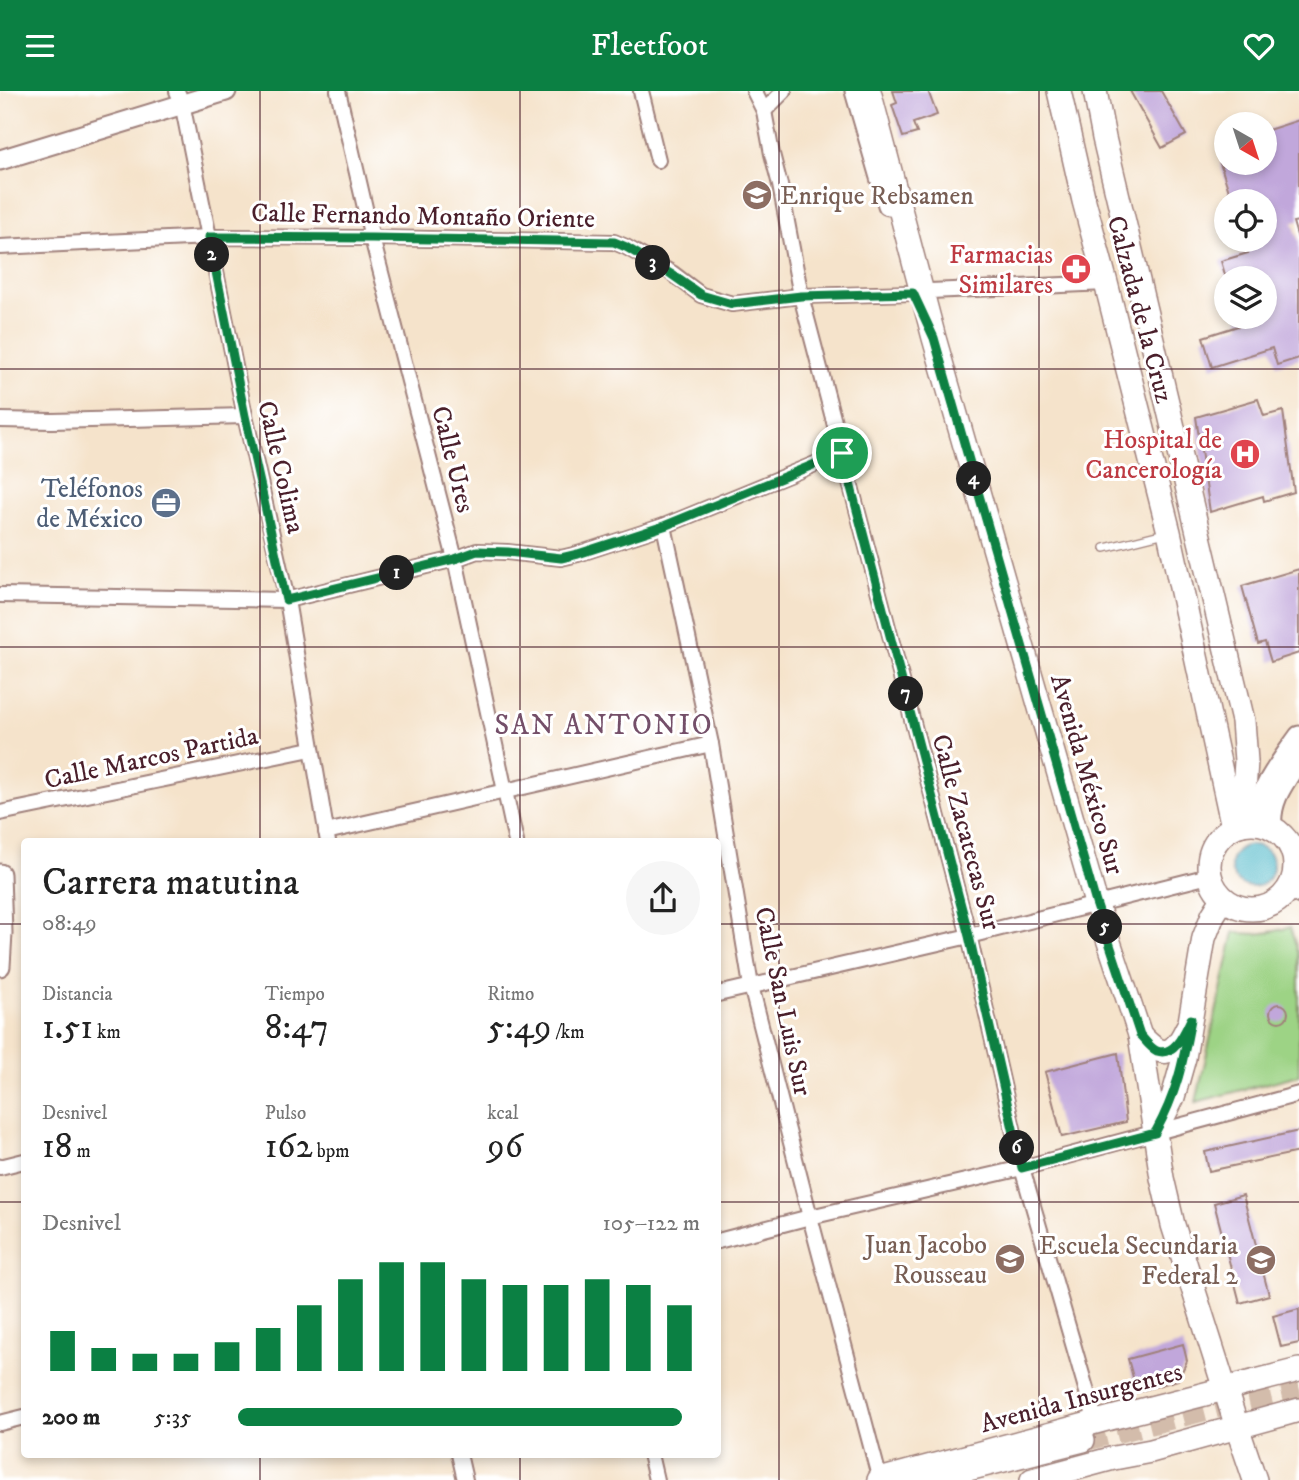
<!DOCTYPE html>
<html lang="es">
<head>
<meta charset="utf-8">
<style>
	:root { --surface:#fff; --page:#f6f6f6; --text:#222; --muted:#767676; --accent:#0b8043 }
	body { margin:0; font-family:"IM FELL DW Pica",serif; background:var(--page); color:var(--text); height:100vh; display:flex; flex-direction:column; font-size:26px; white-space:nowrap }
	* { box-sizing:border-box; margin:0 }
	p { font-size:23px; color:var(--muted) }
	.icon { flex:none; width:38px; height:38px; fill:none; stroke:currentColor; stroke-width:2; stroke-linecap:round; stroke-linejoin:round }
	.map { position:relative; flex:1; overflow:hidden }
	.details { position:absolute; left:21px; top:747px; width:700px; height:620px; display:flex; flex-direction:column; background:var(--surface); border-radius:7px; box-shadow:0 4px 10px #0003 }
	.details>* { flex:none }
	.needle { width:46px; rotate:141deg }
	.buttons { position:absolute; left:1214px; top:21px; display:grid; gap:14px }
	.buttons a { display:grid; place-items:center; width:63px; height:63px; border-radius:50%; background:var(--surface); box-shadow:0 4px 10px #0003; font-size:35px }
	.pin { position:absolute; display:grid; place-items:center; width:60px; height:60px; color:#fff; margin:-30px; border:4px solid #fff; border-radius:50%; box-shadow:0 2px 7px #0007 }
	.km { position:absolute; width:35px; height:35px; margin:-18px; border-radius:50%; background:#222; color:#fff; font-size:19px; line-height:35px; text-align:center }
	.round { display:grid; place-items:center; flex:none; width:74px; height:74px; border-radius:37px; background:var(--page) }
	.head { display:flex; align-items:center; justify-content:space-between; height:119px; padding:0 21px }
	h1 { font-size:38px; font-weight:600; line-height:52px }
	.figures { display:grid; grid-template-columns:repeat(3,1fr); gap:10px; height:119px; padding:7px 21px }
	.figures div { display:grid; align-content:center }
	.figures b { font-size:35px; font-weight:600 }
	.figures small { font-size:19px; font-weight:400 }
	.figures p { font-size:19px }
	.chart { height:196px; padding:14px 21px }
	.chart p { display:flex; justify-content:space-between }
	.chart svg { width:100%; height:126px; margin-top:7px; stroke:var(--accent); stroke-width:6 }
	ul { padding:0 21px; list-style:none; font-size:23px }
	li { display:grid; grid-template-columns:112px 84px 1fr; align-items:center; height:52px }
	li i { height:18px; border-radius:9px; background:var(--accent) }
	header { display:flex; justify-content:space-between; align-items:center; height:91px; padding:0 21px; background:var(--accent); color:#fff; font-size:32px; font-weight:600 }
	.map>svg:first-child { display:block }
	.green { fill:#9dd385; stroke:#747958; stroke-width:2 }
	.water { fill:#4ab6c7; stroke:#4a6a79; stroke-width:2 }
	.building { fill:#c1a7db }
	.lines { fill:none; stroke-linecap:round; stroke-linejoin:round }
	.trunk-tunnel { stroke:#d3bcab; stroke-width:23; stroke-dasharray:23 11; stroke-linecap:butt }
	.service-casing { stroke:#a0817b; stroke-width:10 }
	.minor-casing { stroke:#a0817b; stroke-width:18 }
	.secondary-casing { stroke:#a0817b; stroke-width:23 }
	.primary-casing { stroke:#a0817b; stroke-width:26 }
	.trunk-casing { stroke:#a0817b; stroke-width:26 }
	.service { stroke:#fff; stroke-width:7 }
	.minor { stroke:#fff; stroke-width:14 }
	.secondary { stroke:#fff; stroke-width:19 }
	.primary { stroke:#fff; stroke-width:23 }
	.trunk { stroke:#fff; stroke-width:23 }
	.route-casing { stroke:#fff; stroke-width:14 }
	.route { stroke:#0b8043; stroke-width:9 }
	.grid { fill:none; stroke:#4a1f2b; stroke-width:2; stroke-opacity:0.55 }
	.labels { text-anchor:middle; stroke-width:6; stroke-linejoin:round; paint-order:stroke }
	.education-label { font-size:26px; fill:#785e54; stroke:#fff; text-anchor:end }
	.street-label { font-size:26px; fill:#4a1f2b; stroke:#fff }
	.health-label { font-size:26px; fill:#be3a42; stroke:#fff; text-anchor:end }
	.service-label { font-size:26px; fill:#4e5e75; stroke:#fff; text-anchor:end }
	.neighbourhood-label { font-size:28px; letter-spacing:2px; fill:#744f69; stroke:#fff }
</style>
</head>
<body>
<header><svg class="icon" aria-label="menu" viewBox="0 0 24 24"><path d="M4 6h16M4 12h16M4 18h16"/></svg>Fleetfoot<svg class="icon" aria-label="heart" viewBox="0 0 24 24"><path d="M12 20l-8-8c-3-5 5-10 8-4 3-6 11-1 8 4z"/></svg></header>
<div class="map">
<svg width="1299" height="1389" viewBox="0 0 1299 1389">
	<rect width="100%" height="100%" fill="#fff"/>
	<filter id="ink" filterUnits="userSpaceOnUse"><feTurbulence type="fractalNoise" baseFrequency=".0143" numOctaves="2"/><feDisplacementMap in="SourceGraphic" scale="14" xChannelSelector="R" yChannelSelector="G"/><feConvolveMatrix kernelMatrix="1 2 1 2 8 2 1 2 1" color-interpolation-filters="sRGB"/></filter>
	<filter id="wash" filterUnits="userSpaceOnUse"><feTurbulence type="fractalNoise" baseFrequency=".00686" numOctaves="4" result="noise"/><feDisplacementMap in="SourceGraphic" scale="28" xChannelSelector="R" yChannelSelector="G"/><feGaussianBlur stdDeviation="1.57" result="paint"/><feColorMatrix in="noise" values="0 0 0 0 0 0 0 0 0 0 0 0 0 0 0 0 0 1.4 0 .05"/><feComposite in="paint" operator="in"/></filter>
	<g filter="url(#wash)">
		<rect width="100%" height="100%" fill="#f5e3cb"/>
		<path class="green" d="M 1290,836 L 1299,864 L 1299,984 L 1196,1011 L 1234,841 C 1254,845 1271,842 1290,836 Z"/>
		<circle class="water" cx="1252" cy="775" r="21"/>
		<g id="blocks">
			<g class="building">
				<path d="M 893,0 L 928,0 L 937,24 L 913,32 L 917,42 L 903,46 L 892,14 L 897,12 Z"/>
				<path d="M 1130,0 L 1161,0 L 1186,44 L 1162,57 Z"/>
				<path d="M 1299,29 L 1299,130 L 1293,131 L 1299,151 L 1299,267 L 1277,274 L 1272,257 L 1212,276 L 1203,246 L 1241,234 L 1238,226 L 1265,226 L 1265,187 L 1226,187 L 1221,170 L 1248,162 L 1244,149 L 1265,149 L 1265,110 L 1232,110 L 1220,72 L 1265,72 L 1265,40 Z"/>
				<path d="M 1258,308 L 1264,325 L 1283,320 L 1294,401 L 1264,410 L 1263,405 L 1210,421 L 1196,326 Z"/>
				<path d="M 1299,478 L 1299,562 L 1271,571 L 1265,551 L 1258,553 L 1242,495 Z"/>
				<circle cx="1279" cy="922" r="9"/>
				<path d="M 1118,962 L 1126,1031 L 1062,1046 L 1045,981 Z"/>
				<path d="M 1299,1040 L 1299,1061 L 1209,1080 L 1205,1061 Z"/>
				<path d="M 1243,1104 L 1269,1204 L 1240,1212 L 1214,1112 Z"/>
				<path d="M 1299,1218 L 1299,1252 L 1281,1256 L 1273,1225 Z"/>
				<path d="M 1183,1253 L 1187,1270 L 1178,1289 L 1137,1301 L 1128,1268 Z"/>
			</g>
		</g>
	</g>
	<g filter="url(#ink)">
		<use href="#blocks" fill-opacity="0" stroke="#a0817b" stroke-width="2"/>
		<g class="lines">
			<path class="trunk-tunnel" d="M 1083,1349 L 1299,1295"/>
			<g class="service-casing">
				<path id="service" d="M 1105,457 L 1165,442"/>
			</g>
			<g class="minor-casing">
				<g id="minor">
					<path d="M 177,0 L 182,12 L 245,325 L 287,509 L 328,751"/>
					<path d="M 338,0 L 372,147 L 455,468 L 516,751"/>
					<path d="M 641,0 L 658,69"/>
					<path d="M 754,0 L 764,20 L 772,63 L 780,94 L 801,205 L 969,845 L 1022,1077 L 1096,1332"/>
					<path d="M 764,20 L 784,0"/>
					<path d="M 0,156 L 209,146 L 372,147 L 614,151 L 626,156 L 672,182 L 701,204 L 732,213 L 801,205 L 913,202"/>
					<path d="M 930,200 L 1106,192"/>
					<path d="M 0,329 L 52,330 L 245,325"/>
					<path d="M 664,435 L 711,653 L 751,895 L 810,1126 L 880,1389"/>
					<path d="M 0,504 L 287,509 L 455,468 L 477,460 L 507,461 L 561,467 L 578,463 L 664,435 L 842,362"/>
					<path d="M 0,722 L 311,658"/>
					<path d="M 326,741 L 711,653"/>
					<path d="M 1294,784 L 1299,786"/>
					<path d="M 1291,794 L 1299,805"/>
					<path d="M 718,903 L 969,845 L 1209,785"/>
					<path d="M 0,1076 L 24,1070"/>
					<path d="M 718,1150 L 810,1126 L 1022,1077 L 1299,1003"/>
					<path d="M 0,1332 L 24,1326"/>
					<path d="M 459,1363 L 465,1389"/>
					<path d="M 650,1363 L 656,1389"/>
				</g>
			</g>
			<g class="secondary-casing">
				<g id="secondary">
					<path d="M 855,0 L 888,114"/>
					<path d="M 0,69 L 226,0"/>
					<path d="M 1254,732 C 1259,698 1280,672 1299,645"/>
					<path d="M 1272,737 C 1269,709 1285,691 1299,669"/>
					<path d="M 0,783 L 2,842 L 0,875"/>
				</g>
			</g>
			<g class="primary-casing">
				<g id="primary">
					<path d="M 869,0 L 934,247 L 1096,812 L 1140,944 L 1162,1087 L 1173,1134 L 1237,1336 L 1255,1389"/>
					<path d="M 1059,0 L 1084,110 L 1106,192 L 1169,441 L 1233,736"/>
					<path d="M 1095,0 L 1104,47 L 1243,630 L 1246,670 L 1242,733"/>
					<circle cx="1252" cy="775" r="43"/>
					<path d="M 1140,944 C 1161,967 1173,967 1187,937"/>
					<path d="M 1155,1042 L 1173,1006 L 1184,967 L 1204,847 L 1213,824 L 1223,808"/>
					<path d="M 879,1389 L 1111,1327 L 1299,1279"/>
					<path d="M 1032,1389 L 1114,1367 L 1151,1360 L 1299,1319"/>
				</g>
			</g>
			<g class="trunk-casing">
				<path id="trunk" d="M 925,1389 L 1083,1349"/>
			</g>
			<use href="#service" class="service"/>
			<use href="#minor" class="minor"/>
			<use href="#secondary" class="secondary"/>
			<use href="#primary" class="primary"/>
			<use href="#trunk" class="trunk"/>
		</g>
	</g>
	<g class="lines" filter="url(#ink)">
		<g class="route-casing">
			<path id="route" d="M 209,146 L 372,147 L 614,151 L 626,156 L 671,183 L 701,204 L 732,213 L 801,205 L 913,202 L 934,247 L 1096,812 L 1140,944 C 1145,949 1150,957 1157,960 C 1175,966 1185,940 1191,928 C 1183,972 1177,1002 1155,1042 L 1022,1077 L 969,845 L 842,362 L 664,435 L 578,463 L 561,467 L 508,461 L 477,460 L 455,468 L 286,509 L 245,325 Z"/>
		</g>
		<use href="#route" class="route"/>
	</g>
	<path class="grid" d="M 260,0 L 260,751M 520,0 L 520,751M 779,0 L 779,1389M 1039,0 L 1039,1389M 0,278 L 1299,278M 0,556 L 1299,556M 0,833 L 24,833M 718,833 L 1299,833M 0,1111 L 24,1111M 718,1111 L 1299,1111M 260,1363 L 260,1389M 520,1363 L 520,1389"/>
	<defs>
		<g id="school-disc" transform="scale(1.575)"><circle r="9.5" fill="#8d6e63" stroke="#fff"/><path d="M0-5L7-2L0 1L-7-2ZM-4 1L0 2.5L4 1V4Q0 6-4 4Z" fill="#fff"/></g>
		<g id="pharmacy-disc" transform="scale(1.575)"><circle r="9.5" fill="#e0444e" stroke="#fff"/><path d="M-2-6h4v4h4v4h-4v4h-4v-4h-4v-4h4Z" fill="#fff"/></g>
		<g id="hospital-disc" transform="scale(1.575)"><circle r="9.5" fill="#e0444e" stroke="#fff"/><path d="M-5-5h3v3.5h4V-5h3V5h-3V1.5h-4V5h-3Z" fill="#fff"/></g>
		<g id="office-disc" transform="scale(1.575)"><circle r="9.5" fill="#5c6f8a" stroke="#fff"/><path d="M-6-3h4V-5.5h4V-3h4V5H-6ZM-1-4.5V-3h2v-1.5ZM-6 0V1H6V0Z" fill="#fff"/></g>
	</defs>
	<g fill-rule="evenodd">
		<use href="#school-disc" x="757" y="104"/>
		<use href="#pharmacy-disc" x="1076" y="178"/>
		<use href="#hospital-disc" x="1245" y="363"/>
		<use href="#office-disc" x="166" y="412"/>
		<use href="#school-disc" x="1010" y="1168"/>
		<use href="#school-disc" x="1261" y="1169"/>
	</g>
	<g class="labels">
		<g class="education-label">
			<text x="780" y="113" text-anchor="start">Enrique Rebsamen</text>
			<text x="987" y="1162">Juan Jacobo<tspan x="987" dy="30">Rousseau</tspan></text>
			<text x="1238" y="1163">Escuela Secundaria<tspan x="1238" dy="30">Federal 2</tspan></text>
		</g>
		<g class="street-label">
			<text transform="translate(423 124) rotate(1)" y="9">Calle Fernando Montaño Oriente</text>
			<text transform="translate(1141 218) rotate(75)" y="9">Calzada de la Cruz</text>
			<text transform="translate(454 368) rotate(76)" y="9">Calle Ures</text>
			<text transform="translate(282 376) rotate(77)" y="9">Calle Colima</text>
			<text transform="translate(151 666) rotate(-12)" y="9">Calle Marcos Partida</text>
			<text transform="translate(1088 683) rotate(74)" y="9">Avenida México Sur</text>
			<text transform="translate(967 741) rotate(75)" y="9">Calle Zacatecas Sur</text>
			<text transform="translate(784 910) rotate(78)" y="9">Calle San Luis Sur</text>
			<text transform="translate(1081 1306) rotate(-15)" y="9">Avenida Insurgentes</text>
		</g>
		<g class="health-label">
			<text x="1053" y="172">Farmacias<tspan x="1053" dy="30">Similares</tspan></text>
			<text x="1222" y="357">Hospital de<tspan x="1222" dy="30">Cancerología</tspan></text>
		</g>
		<g class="service-label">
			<text x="143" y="406">Teléfonos<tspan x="143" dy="30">de México</tspan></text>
		</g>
		<g class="neighbourhood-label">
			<text x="604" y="643">SAN ANTONIO</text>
		</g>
	</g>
</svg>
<div class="buttons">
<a><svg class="needle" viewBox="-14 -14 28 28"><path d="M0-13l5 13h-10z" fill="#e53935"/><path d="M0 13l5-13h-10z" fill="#767676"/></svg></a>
<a><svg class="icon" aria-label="locate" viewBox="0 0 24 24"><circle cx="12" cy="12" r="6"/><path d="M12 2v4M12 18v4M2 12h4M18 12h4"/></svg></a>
<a><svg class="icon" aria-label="layers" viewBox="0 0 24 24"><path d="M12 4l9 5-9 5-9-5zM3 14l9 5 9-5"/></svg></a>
</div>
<div class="pin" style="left:842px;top:362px;background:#1e9e55"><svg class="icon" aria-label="arrive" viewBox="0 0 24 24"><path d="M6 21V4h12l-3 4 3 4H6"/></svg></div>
<b class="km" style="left:397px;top:482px">1</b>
<b class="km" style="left:212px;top:164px">2</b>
<b class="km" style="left:653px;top:172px">3</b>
<b class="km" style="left:974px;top:388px">4</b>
<b class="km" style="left:1105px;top:836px">5</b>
<b class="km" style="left:1017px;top:1057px">6</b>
<b class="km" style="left:906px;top:603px">7</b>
<section class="details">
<div class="head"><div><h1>Carrera matutina</h1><p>08:49</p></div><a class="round"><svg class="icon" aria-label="share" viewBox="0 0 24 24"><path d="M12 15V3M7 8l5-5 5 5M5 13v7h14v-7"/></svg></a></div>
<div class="figures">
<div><p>Distancia</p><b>1.51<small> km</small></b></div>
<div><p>Tiempo</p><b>8:47</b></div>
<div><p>Ritmo</p><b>5:49<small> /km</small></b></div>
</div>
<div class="figures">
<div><p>Desnivel</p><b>18<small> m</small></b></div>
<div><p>Pulso</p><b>162<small> bpm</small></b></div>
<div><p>kcal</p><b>96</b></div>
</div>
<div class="chart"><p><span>Desnivel</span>105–122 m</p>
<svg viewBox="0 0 160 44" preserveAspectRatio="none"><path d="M5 44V30M15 44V36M25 44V38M35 44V38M45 44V34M55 44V29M65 44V21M75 44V12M85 44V6M95 44V6M105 44V12M115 44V14M125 44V14M135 44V12M145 44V14M155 44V21"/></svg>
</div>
<ul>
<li><b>200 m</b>5:35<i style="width:96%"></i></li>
</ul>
</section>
</div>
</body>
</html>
